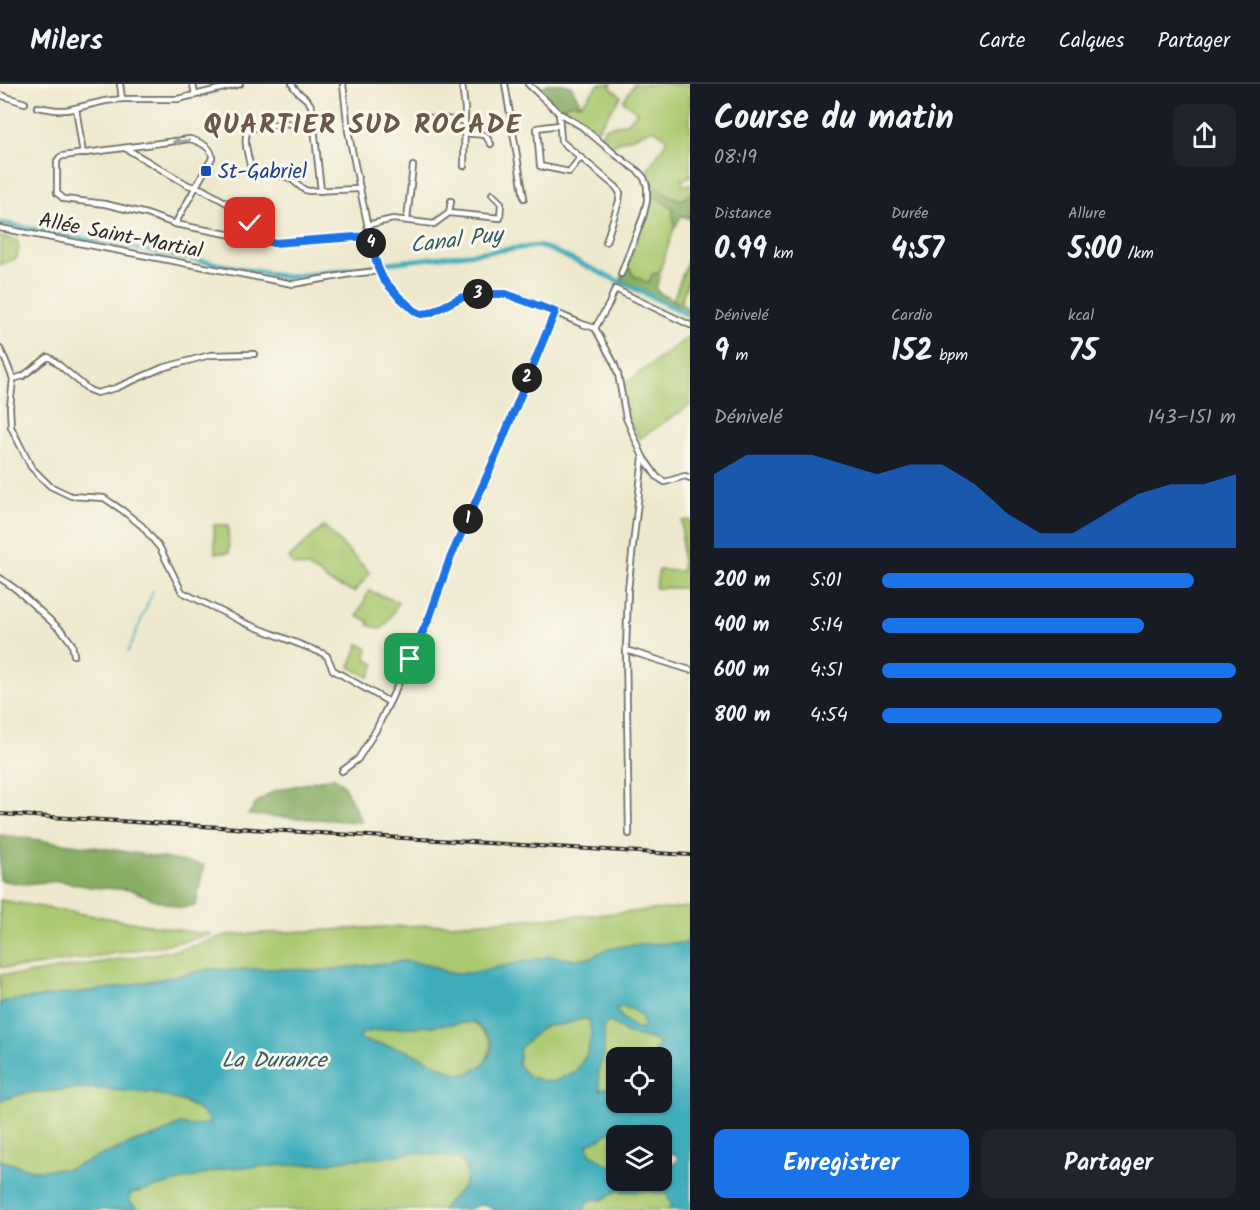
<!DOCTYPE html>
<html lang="fr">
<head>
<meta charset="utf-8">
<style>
	:root { --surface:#171b24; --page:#20242c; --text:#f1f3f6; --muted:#9ea1a6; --line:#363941; --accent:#1a73e8 }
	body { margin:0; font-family:Kalam,sans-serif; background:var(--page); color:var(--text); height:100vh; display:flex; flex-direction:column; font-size:22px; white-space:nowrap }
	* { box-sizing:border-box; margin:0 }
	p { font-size:20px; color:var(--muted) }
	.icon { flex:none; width:33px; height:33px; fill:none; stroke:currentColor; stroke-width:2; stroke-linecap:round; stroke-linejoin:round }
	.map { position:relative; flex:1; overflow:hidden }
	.side { display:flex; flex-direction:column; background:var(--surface); width:570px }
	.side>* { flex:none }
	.fabs { position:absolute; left:606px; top:963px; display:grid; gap:12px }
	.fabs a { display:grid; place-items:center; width:66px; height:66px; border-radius:12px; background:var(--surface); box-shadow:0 2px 4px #0004; font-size:30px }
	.pin { position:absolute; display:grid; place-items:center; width:51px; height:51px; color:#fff; margin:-26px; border-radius:12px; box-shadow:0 3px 9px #0006 }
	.km { position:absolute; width:30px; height:30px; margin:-15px; border-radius:50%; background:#222; color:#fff; font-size:16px; line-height:30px; text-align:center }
	.round { display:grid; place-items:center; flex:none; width:63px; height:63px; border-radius:12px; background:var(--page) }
	.headline { display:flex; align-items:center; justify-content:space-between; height:102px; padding:0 24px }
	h1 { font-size:33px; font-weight:700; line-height:45px }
	.stats { display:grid; grid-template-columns:repeat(3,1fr); gap:9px; height:102px; padding:6px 24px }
	.stats div { display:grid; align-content:center }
	.stats b { font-size:30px; font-weight:700 }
	.stats small { font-size:16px; font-weight:400 }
	.stats p { font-size:16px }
	.chart { height:168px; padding:12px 24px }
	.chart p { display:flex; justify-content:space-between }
	.chart svg { width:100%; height:108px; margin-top:6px; fill:var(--accent); opacity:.7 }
	.primary-button { display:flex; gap:12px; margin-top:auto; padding:12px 24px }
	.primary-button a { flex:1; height:69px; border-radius:12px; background:var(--accent); color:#fff; font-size:24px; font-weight:700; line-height:69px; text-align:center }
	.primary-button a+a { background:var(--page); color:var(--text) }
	ul { padding:0 24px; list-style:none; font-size:20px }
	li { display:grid; grid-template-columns:96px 72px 1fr; align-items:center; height:45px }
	li i { height:15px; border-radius:8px; background:var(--accent) }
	header { display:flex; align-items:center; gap:36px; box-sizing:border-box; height:84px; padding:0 30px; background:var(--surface); border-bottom:2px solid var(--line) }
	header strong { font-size:28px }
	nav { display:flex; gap:33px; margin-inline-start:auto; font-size:21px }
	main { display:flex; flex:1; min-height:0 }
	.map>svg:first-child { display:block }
	.green { fill:#aac971; stroke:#6a7a4e; stroke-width:1.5 }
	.forest { fill:#87ad63; stroke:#596c47; stroke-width:1.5 }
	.water { fill:#3eadba; stroke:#346c72; stroke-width:1.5; fill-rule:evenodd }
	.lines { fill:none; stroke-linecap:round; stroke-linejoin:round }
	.stream { stroke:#3eadba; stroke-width:1.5 }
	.canal { stroke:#3eadba; stroke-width:5 }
	.minor-casing { stroke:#6f6e64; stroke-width:8 }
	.minor { stroke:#fff; stroke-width:4.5 }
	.rail-casing { stroke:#2b2b2b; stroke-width:4 }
	.rail { stroke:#fbf7ec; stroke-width:1.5; stroke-dasharray:4.5; stroke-linecap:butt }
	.oneway { fill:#a0a0a0 }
	.route-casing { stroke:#fff; stroke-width:12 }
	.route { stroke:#1a73e8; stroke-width:8 }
	.transit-dot { fill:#1a4fb4; stroke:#fbf7ec; stroke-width:2 }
	.labels { text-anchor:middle; stroke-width:6; stroke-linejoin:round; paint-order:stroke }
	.transit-label { font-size:21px; fill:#164399; stroke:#fbf7ec; text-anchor:start }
	.street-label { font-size:21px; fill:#2b2b2b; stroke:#fbf7ec }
	.water-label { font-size:22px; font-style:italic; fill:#335f64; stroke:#fbf7ec }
	.district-label { font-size:27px; font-weight:bold; letter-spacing:1.5px; fill:#6b5845; stroke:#fbf7ec }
</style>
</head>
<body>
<header>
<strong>Milers</strong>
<nav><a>Carte</a><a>Calques</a><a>Partager</a></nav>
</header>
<main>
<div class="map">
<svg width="690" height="1126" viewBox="0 0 690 1126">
	<rect width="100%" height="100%" fill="#fbf7ec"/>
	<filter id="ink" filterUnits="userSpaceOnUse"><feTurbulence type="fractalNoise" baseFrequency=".0167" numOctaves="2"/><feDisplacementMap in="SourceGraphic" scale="12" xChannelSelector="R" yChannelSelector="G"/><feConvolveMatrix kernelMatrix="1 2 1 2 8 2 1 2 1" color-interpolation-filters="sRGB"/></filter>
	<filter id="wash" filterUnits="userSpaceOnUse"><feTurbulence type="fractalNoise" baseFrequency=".008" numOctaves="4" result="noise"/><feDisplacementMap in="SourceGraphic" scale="24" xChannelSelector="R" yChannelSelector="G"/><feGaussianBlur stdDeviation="1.35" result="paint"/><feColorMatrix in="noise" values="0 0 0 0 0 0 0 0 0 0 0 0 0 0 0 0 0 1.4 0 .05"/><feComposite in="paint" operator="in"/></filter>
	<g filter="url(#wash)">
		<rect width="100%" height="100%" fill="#eee9ce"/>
		<g class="green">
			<path d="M 599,0 L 612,0 L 610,3 L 621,12 L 595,49 L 563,27 L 564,22 L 571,19 L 581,20 Z"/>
			<path d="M 634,0 L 690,0 L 690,93 L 682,95 L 684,102 L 690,100 L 690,110 L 682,116 C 668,112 650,103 646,88 L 666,58 L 666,54 L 654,45 L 609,62 L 599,53 L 605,44 L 628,38 L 637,28 L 623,17 Z"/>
			<path d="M 650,109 L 673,125 L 674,145 L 659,189 L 653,190 L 650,197 L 648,199 L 634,192 L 627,181 C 636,157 647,134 650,109 Z"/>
			<path d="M 0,153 L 17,156 L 19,162 L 17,174 L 0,181 Z"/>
			<path d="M 690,171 L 690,192 L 680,220 L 673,216 Z"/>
			<path d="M 690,252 L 690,321 L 639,355 L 628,334 L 623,301 Z"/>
			<path d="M 690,436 L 690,504 L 655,504 L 659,486 L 682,487 L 682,437 Z"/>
			<path d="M 214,441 L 228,441 L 229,469 L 215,469 Z"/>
			<path d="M 324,442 L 370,489 L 354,508 L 329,498 L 318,489 L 307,483 L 293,481 L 289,474 Z"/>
			<path d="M 369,507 L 399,518 L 385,542 L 381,545 L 368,541 L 369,537 L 357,532 Z"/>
			<path d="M 359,560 L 368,565 L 366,571 L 367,576 L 375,580 L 369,593 L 350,583 Z"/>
			<path d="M 0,816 L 191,848 L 212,850 C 168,862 123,868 79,875 C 53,879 26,885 0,883 Z"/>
			<path d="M 690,823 L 690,845 L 686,859 L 640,860 L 605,866 L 590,874 L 571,875 L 550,872 L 471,889 L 449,889 L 425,880 L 404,877 L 317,887 L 297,885 L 251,885 L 231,886 L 211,885 L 114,904 L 0,918 L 0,890 L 21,891 L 183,865 L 227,851 L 467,839 L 604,830 Z"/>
			<path d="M 621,923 L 632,925 L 642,933 L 643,946 C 631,944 622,934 614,925 Z"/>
			<path d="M 583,935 L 589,935 L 591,949 L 589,962 L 586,972 L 576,987 L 553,998 L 543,997 L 528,992 L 518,981 L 520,964 L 539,946 L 546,942 L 561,941 Z"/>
			<path d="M 474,938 L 490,956 L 491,964 L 485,979 L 478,985 L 466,990 L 459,990 L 434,980 L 422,973 L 381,960 L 370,959 L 360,955 L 362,949 L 391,944 L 431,942 Z"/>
			<path d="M 609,938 C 621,941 618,945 626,949 C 638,954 651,951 660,961 L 655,965 L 651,973 L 616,974 L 616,1002 L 600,1006 L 598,987 L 604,971 L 603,941 Z"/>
			<path d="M 88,1004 C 125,1007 167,1005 198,1026 C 204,1029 207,1035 212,1039 L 192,1042 L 180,1040 L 157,1052 L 140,1056 L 68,1085 L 32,1086 L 0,1076 L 0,1017 L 25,1009 Z"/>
			<path d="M 647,1040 L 656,1040 L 657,1045 L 650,1048 L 650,1051 L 616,1052 L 616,1083 L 609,1083 L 604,1078 L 590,1070 L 588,1061 L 592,1058 L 603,1053 L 609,1047 L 624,1042 Z"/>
			<path d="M 411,1068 L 456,1074 L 466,1081 L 467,1094 L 462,1104 L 441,1126 L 139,1126 L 129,1117 L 130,1110 L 227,1084 L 329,1079 C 356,1073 384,1074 411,1068 Z"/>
			<path d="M 619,1106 C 636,1110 647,1104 667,1110 L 671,1119 L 670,1126 L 584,1126 L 588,1117 L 595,1115 L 602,1116 Z"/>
		</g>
		<g class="forest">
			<path d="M 548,0 L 563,0 L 571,2 L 581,20 L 571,19 L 564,22 L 563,27 L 539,5 Z"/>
			<path d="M 651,98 L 669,113 L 682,116 L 690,110 L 690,135 L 681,132 L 674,145 L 673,125 L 650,109 Z"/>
			<path d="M 627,181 L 634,192 L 647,199 L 650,197 L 652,190 L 659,189 L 660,193 L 656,204 L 658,208 L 690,225 L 690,231 L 621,196 Z"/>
			<path d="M 333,693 L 343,700 L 362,738 L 248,731 L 257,718 L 274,707 Z"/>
			<path d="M 0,751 L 110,765 L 204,781 L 196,821 L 182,824 L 155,816 L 132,806 L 90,803 L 60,797 L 23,800 L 0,796 Z"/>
		</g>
		<path class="water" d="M 690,859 L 690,1126 L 670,1126 L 671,1119 L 667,1110 C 647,1104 636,1110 619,1106 L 602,1116 L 595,1115 L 588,1117 L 584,1126 L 493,1126 C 477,1115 481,1124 466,1126 C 459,1126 449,1126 441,1126 L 462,1104 L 467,1094 L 466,1081 L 456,1074 L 411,1068 L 394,1072 L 343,1076 L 329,1079 L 227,1084 L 130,1110 L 129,1117 L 139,1126 L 0,1126 L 0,1076 L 32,1086 L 68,1085 L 140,1056 L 157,1052 L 180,1040 L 192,1042 L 211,1039 L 201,1027 L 186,1018 L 151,1009 L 88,1004 L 25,1009 L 0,1017 L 0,918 L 114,904 L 211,885 L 231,886 L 251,885 L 297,885 L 317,887 L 404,877 L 425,880 L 449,889 L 471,889 L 550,872 L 571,875 L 590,874 L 605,866 L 618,863 L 640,860 ZM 621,923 L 632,925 L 642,933 L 643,946 C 631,945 622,934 615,925 ZM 583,935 L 589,935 L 591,949 L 589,962 L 586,972 L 576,987 L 553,998 L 543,997 L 528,992 L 518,981 L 520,964 L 539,946 L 546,942 L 561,941 ZM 474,938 C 479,943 486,949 490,955 C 498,971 476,991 461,990 C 455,990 449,986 444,984 C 429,978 416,969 401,965 C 387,961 373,961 360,955 L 362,949 L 391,944 L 431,942 ZM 609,938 C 620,941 618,945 626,949 C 637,953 651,951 660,961 L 655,965 L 651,973 L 662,974 L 662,1018 L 616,1018 L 616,1002 L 600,1006 L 598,987 L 604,971 L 604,942 ZM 647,1040 L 656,1041 L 656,1045 L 650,1048 L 650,1051 L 662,1052 L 662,1074 L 671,1069 L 675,1070 L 678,1075 L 674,1080 L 662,1084 L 662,1096 L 616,1096 L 616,1083 C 605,1083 601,1073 590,1070 L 588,1061 L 592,1058 L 603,1053 L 609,1047 L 624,1042 Z"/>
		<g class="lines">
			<path class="stream" d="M 128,568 L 153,507"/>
			<path class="canal" d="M 0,139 L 286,193 L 380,182 L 388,179 L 538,162 L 549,165 L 642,208 L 690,232"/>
		</g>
	</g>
	<g filter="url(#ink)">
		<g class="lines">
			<g class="minor-casing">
				<g id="minor">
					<path d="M 120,0 L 122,15"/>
					<path d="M 193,0 L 195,11"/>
					<path d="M 292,0 C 297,12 309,12 312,25 L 321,107"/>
					<path d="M 343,0 L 348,47 L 371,158 L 379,187 L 383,195 L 398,212 L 409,223 L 421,230 L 430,229 L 460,214 L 480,209 L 506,210 L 524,215 L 582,240 L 595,244 L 614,279 L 618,290 L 626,334 L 643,373 L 628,506 L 626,566 L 629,750"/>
					<path d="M 462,0 L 465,25 L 464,82"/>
					<path d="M 505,0 L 524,114"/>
					<path d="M 528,0 L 559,29 L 581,42 L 616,71 L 639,88 L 644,94 L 647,102 L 647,117 L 643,133 L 621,190"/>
					<path d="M 0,11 L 25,19"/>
					<path d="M 37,23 L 56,26 L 67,26 L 105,17 L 122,15 L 178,15 L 240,0"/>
					<path d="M 76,24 L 83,70"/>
					<path d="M 559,29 L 561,57 L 616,103 L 620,109 L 619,117 L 606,158"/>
					<path d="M 419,33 L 465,37"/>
					<path d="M 559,41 L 537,44 L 540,82 L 569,88 L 580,74"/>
					<path d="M 314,43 L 308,43 L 285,39 L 249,45 C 242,54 248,70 250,81 L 256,87 C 266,90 279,90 289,94 C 298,98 300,106 309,107 L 359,105"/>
					<path d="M 464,49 L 485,51 L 491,60"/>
					<path d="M 125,64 L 188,101 L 202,105 L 243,128 C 252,137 250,142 250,154"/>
					<path d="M 449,129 L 500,134 L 501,119 L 492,110"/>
					<path d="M 407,136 L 413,82"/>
					<path d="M 175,140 L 212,74 C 213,63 200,58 190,55 L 63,72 L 60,73 L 57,77 L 57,109 L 64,115 L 105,120 L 147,130 L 175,140 L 274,159 L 369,152"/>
					<path d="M 367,141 L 393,135 L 434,140 L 449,129 L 451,117"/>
					<path d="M 0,144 L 293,200 L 351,190 L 379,187"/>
					<path d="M 595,244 L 609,220 L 615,205 L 690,241"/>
					<path d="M 0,265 L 5,275 L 13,295 L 10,323 L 11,343 L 31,383 L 50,402 L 71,412 L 104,414 L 122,426 L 142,442 L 160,464 L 182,508 L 245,539 L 322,569 L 327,572 L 333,586 L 389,618"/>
					<path d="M 13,295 L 23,292 L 48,273 L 52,275 L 89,306 L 97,309 L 116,304 L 162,284 L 210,271 L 254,270"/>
					<path d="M 643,373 L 657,393 L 665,398 L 685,392 L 690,394"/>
					<path d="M 0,494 L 17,506 L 64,549 L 72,560 L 74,571"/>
					<path d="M 626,566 L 690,586"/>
					<path d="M 342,687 L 358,675 L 376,646 L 431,532 L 449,477 L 492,381 L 555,228"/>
				</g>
			</g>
			<use href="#minor" class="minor"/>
			<g class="rail-casing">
				<path id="rail" d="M 0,730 L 690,771"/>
			</g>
			<use href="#rail" class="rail"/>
		</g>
		<defs><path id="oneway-solid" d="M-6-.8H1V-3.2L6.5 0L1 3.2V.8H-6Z" transform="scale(1.5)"/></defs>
		<use class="oneway" href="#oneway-solid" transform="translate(181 57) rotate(174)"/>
	</g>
	<g class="lines" filter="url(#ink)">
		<g class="route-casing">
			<path id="route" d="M 250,139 L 250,154 L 274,159 L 369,152 L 378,184 L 383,195 L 398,212 L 416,228 L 421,230 L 430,229 L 460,214 L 480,210 L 506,210 L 555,228 L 492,381 L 449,477 L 430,532 L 410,575"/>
		</g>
		<use href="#route" class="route"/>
	</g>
	<rect class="transit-dot" x="200" y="81" width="12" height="12" rx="3"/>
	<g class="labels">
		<g class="transit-label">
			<text x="218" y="94">St-Gabriel</text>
		</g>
		<g class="street-label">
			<text transform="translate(121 151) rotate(11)" y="7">Allée Saint-Martial</text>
		</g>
		<g class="water-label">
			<text transform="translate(456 155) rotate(-7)" y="8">Canal Puy</text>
			<text x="274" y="983">La Durance</text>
		</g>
		<g class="district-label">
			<text x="363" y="49">QUARTIER SUD ROCADE</text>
		</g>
	</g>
</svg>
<div class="fabs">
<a><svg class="icon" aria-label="locate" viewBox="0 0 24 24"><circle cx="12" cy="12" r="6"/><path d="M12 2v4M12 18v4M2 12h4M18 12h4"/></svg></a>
<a><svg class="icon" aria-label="layers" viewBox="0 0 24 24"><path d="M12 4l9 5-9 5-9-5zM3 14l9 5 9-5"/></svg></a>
</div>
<div class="pin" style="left:410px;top:575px;background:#1e9e55"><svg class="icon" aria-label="arrive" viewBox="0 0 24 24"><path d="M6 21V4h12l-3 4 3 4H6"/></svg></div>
<div class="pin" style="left:250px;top:139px;background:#d93025"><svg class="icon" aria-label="check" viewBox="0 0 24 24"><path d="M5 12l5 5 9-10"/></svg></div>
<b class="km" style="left:468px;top:435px">1</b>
<b class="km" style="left:527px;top:294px">2</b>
<b class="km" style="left:478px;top:210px">3</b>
<b class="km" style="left:371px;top:159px">4</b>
</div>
<section class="side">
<div class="headline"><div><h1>Course du matin</h1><p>08:19</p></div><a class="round"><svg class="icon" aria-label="share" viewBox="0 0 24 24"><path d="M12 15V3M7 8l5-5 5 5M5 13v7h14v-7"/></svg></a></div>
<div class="stats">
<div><p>Distance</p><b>0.99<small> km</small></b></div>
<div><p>Durée</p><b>4:57</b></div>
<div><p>Allure</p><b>5:00<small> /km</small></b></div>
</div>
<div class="stats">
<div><p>Dénivelé</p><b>9<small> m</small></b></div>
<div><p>Cardio</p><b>152<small> bpm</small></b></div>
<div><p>kcal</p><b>75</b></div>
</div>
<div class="chart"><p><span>Dénivelé</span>143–151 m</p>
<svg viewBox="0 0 160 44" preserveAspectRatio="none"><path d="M0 44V14L10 6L20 6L30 6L40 10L50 14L60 10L70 10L80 18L90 30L100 38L110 38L120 30L130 22L140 18L150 18L160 14V44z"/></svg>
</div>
<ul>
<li><b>200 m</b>5:01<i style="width:88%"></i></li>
<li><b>400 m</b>5:14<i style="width:74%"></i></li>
<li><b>600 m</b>4:51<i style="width:100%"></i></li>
<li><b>800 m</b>4:54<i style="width:96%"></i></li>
</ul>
<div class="primary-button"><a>Enregistrer</a><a>Partager</a></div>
</section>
</main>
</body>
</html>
